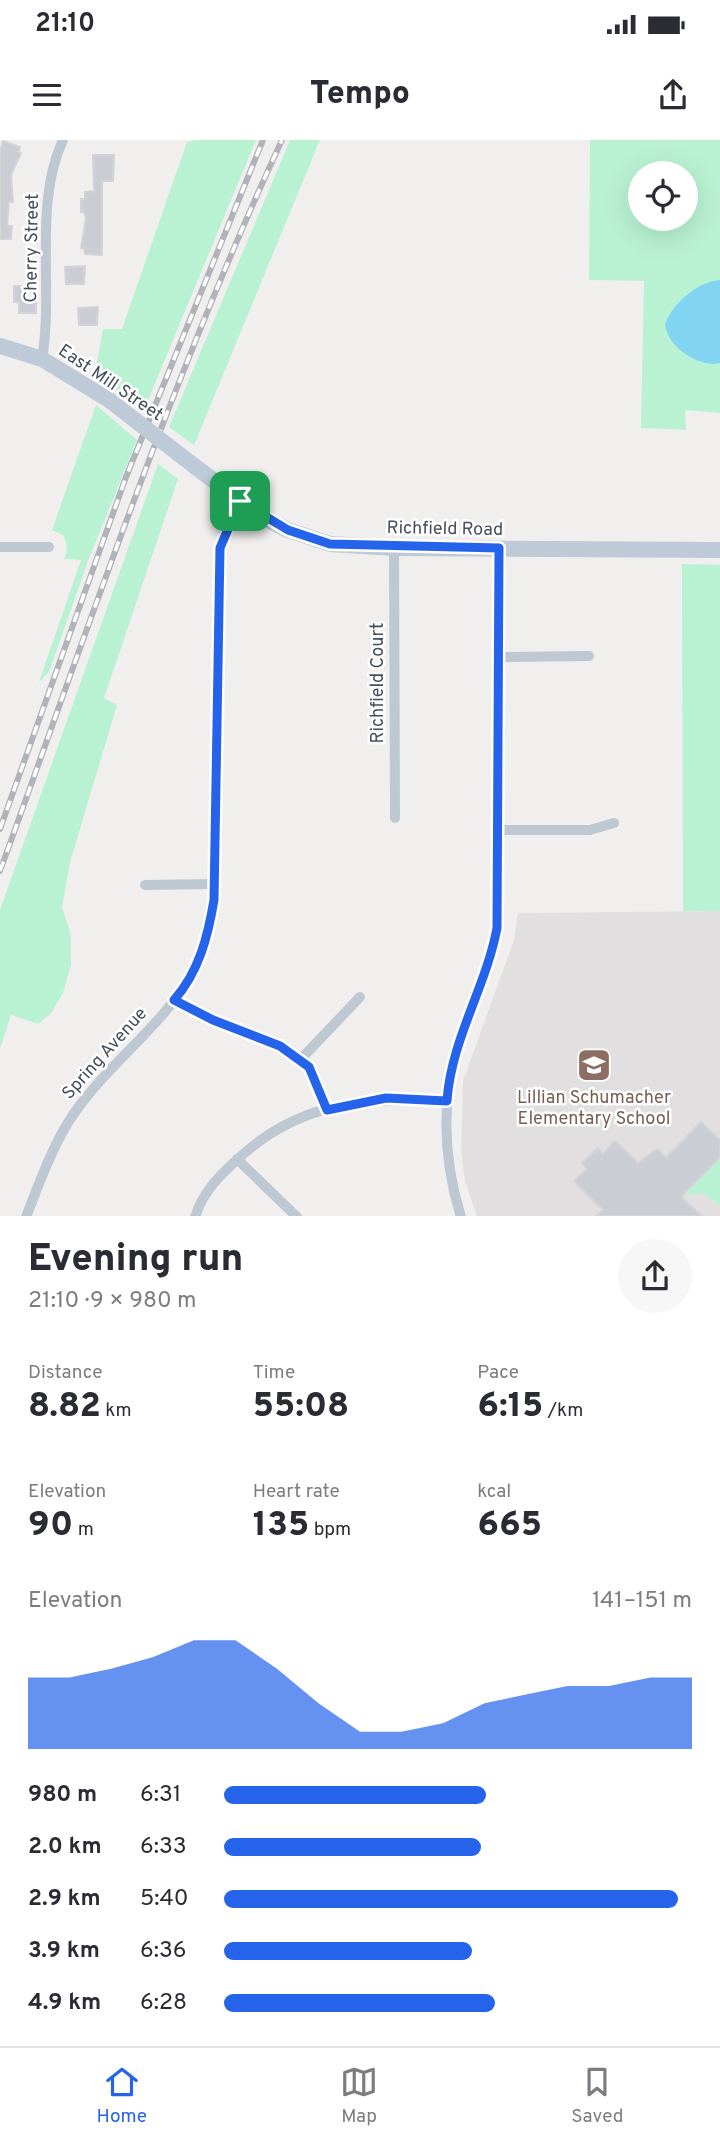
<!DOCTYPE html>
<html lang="en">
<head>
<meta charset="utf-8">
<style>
	:root { --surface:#fff; --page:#f7f7f7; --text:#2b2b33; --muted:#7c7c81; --line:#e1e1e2; --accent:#2563eb }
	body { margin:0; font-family:Overpass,sans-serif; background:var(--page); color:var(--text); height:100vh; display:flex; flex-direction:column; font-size:26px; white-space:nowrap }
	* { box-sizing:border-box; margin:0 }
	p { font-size:23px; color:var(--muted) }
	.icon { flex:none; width:38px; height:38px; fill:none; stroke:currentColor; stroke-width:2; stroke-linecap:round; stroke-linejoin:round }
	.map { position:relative; height:1076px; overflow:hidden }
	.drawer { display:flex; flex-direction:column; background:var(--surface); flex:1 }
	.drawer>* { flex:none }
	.controls { position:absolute; left:628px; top:21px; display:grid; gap:14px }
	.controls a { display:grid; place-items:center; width:70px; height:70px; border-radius:50%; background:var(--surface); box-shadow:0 7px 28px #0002; font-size:35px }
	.pin { position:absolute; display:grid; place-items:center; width:60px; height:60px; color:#fff; margin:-30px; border-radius:14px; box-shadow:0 4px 10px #0006 }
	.round { display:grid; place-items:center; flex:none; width:74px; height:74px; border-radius:37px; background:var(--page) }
	.head { display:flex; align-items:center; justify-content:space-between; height:119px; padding:0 28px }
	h1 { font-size:38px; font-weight:800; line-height:52px }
	.figures { display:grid; grid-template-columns:repeat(3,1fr); gap:10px; height:119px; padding:7px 28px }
	.figures div { display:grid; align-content:center }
	.figures b { font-size:35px; font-weight:800 }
	.figures small { font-size:19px; font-weight:400 }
	.figures p { font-size:19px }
	.chart { height:196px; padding:14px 28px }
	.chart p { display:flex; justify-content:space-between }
	.chart svg { width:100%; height:126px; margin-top:7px; fill:var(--accent); opacity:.7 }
	ul { padding:0 28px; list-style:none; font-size:23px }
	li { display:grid; grid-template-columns:112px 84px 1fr; align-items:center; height:52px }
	li i { height:18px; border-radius:9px; background:var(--accent) }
	.status { display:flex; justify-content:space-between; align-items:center; height:49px; padding:0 35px; background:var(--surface); direction:ltr }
	.status svg { height:19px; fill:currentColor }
	header { display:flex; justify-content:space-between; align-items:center; height:91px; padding:0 28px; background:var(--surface); font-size:32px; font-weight:800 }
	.dock { display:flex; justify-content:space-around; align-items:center; height:98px; border-top:2px solid var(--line); background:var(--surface); font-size:19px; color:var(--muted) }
	.dock a { display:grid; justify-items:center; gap:4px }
	.dock .active { color:var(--accent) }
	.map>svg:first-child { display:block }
	.education { fill:#e2dfe0 }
	.green { fill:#b9f2d3; fill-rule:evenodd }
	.water { fill:#82d4f3 }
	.building { fill:#cacdd3; stroke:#d2d4da; stroke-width:2 }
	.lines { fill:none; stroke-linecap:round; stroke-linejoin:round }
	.street { stroke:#bec8d2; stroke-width:10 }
	.secondary { stroke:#bfcad9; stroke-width:16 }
	.rail-casing { stroke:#b0b3b9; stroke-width:6 }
	.rail { stroke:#fff; stroke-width:3.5; stroke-dasharray:10; stroke-linecap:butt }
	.secondary-bridge { stroke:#bfcad9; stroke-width:16 }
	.route-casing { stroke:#fff; stroke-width:14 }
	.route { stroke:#2563eb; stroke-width:9 }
	.labels { text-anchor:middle; stroke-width:5; stroke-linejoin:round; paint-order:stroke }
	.street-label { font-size:18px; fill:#45505d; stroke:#fff }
	.education-label { font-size:18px; fill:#785e54; stroke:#fff }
</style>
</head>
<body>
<div class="status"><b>21:10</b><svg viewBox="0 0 49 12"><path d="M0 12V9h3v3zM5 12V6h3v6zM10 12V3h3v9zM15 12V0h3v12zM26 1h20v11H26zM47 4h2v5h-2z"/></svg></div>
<header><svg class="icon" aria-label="menu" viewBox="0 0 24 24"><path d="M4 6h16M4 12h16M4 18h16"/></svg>Tempo<svg class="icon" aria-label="share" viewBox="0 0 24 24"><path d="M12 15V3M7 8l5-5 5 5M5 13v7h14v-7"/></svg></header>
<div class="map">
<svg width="720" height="1077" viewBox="0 0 720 1077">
	<rect width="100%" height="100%" fill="#f1eeee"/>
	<path class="education" d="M 720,771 L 720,1076 L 477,1077 L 465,1041 L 461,1011 L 463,941 L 514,800 L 518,773 Z"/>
	<g class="green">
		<path d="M 197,0 L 256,0 L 146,265 L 137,266 L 95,234 L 103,189 L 122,189 L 187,2 Z"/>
		<path d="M 290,0 L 320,0 L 194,305 L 169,287 Z"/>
		<path d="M 590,0 L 720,0 L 720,273 L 685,270 L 686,290 L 641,288 L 644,141 L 589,140 ZM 640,33 L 686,33 L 686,79 L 640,79 Z"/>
		<path d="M 96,265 L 137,300 L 88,421 L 49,532 L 39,542 L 81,420 L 64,419 C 69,410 67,404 63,395 L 52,390 Z"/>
		<path d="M 158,324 L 178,339 L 104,558 L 117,565 L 70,722 L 62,767 L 71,795 L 71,825 L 63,853 L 51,873 L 38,884 L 11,875 L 0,909 L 0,770 Z"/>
		<path d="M 682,424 L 720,425 L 720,771 L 683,771 Z"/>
		<path d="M 720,1017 L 720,1065 L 700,1052 L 694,1056 L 685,1052 Z"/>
	</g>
	<path class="water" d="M 720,140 L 720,223 C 699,228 667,207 665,184 C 673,163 697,142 720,140 Z"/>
	<g class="building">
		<path d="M 3,1 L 20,7 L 18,12 L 21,13 L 11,35 L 13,62 L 9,62 L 7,86 L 12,86 L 11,99 L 0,99 L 0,11 Z"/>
		<path d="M 93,15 L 114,15 L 113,41 L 102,41 L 102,115 L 85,114 L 84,108 L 81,108 L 86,78 L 84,72 L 81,72 L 81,59 L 85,59 L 85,52 L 94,51 Z"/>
		<path d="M 85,126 L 84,144 L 66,144 L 65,127 Z"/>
		<path d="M 14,146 L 26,146 L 26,158 L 36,158 L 36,173 L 19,173 L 19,162 L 14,162 Z"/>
		<path d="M 98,167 L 97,185 L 79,185 L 78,168 Z"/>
		<path d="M 701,982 L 720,1000 L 720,1017 L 681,1057 L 702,1076 L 596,1076 L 603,1070 L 574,1041 L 587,1029 L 582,1023 L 598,1008 L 603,1014 L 615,1001 L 638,1023 L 657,1009 L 666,1018 Z"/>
	</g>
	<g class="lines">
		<g class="street">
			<path d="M 42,219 C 54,149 33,64 63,0"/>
			<path d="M 0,407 L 49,407"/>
			<path d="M 394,408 L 395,678"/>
			<path d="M 499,517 L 589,516"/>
			<path d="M 498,690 L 590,690 L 614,683"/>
			<path d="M 145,745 L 214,744"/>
			<path d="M 174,860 L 213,880 L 280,906 L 309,927 L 327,970"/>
			<path d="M 300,920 L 360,857"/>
			<path d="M 237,1019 L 297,1077"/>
			<path d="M 26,1077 C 38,1046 54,1002 73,975 C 109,922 166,884 196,827 C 207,806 210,783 214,760 L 220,408 L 240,361"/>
			<path d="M 195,1077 C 203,1051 221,1034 240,1017 C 301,961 368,957 448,961"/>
			<path d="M 461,1077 C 443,1019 441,959 459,900 C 470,862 490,828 497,788 L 500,408"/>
		</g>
		<g class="secondary">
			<path d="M 0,206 L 42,219 L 109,260"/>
			<path d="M 193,325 L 262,377 L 288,390 L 330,404 L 394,408 L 720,410"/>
		</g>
		<g class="rail-casing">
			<g id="rail">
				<path d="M 0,689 L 126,337 L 263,0"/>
				<path d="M 0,731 C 89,486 172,237 282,0"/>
			</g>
		</g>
		<use href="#rail" class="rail"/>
		<path class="secondary-bridge" d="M 109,260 L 193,325"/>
	</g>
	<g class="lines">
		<g class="route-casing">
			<path id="route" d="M 240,361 L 288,390 L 330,404 L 499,408 L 497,788 C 486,847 451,900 447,961 L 386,958 L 327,970 L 309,927 L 280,906 L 213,880 L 174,860 C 199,832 208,796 214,760 L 220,408 Z"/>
		</g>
		<use href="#route" class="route"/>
	</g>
	<defs>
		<g id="school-square" transform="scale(1.75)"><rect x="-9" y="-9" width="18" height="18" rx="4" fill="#8d6e63" stroke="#fff"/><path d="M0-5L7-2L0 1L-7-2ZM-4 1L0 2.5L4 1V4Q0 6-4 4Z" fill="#fff"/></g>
	</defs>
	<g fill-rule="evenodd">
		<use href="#school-square" x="594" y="925"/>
	</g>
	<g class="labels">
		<g class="street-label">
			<text transform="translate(31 108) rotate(-89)" y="6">Cherry Street</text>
			<text transform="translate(111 242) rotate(34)" y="6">East Mill Street</text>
			<text transform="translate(445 388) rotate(1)" y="6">Richfield Road</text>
			<text transform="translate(377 543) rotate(-90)" y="6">Richfield Court</text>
			<text transform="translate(104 913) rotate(-48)" y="6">Spring Avenue</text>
		</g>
		<g class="education-label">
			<text x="594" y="963">Lillian Schumacher<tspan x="594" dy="21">Elementary School</tspan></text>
		</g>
	</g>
</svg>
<div class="controls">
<a><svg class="icon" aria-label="locate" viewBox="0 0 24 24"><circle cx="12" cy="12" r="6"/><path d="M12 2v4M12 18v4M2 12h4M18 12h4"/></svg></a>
</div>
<div class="pin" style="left:240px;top:361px;background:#1e9e55"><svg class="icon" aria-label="arrive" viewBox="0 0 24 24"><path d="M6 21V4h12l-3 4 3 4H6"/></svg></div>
</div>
<section class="drawer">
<div class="head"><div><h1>Evening run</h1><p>21:10 · 9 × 980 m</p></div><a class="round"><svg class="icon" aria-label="share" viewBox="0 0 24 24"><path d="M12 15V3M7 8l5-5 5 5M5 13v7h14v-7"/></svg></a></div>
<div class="figures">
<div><p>Distance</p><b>8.82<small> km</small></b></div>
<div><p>Time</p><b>55:08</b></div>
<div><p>Pace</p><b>6:15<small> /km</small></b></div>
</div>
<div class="figures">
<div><p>Elevation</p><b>90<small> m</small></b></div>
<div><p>Heart rate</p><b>135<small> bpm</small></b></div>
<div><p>kcal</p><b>665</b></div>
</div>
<div class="chart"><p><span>Elevation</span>141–151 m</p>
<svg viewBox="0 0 160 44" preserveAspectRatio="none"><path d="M0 44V19L10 19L20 16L30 12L40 6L50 6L60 16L70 28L80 38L90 38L100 35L110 28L120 25L130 22L140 22L150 19L160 19V44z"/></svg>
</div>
<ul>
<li><b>980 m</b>6:31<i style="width:56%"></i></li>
<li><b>2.0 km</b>6:33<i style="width:55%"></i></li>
<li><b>2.9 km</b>5:40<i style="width:97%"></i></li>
<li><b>3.9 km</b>6:36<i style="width:53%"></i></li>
<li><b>4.9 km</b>6:28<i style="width:58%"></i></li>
</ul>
</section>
<nav class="dock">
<a class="active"><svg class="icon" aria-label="home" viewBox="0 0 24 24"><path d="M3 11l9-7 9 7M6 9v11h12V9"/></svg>Home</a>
<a><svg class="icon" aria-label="map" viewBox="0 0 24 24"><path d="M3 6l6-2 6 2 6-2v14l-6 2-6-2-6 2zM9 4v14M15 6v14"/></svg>Map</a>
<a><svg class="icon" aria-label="saved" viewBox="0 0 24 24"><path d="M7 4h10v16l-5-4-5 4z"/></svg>Saved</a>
</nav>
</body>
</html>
